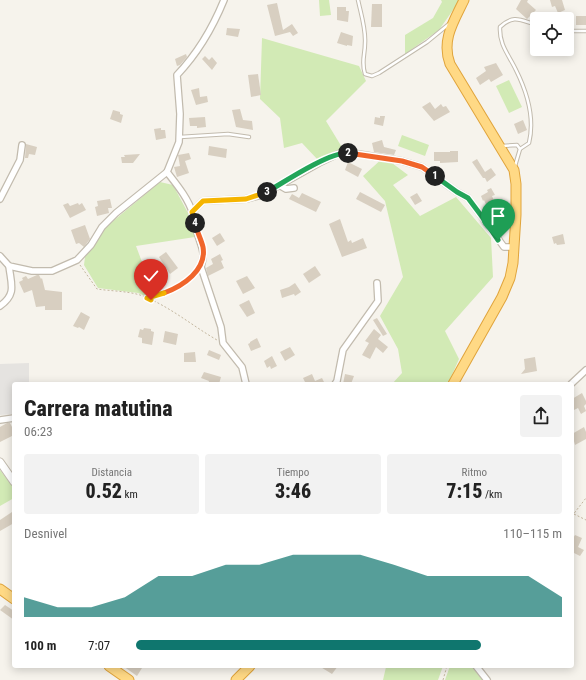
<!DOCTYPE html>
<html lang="es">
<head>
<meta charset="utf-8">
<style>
	:root { --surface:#fff; --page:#f2f2f2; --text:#222; --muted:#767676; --accent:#0f766e }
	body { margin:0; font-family:"Roboto Condensed",sans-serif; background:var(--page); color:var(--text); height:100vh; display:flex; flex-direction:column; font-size:15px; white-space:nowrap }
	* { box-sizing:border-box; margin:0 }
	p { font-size:13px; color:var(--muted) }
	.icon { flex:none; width:22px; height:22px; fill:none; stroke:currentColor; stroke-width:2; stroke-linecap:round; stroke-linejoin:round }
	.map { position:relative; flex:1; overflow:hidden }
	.panel { position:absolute; left:12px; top:382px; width:562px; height:286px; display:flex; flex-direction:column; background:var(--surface); border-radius:4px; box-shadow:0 2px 10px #0003 }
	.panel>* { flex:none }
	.tools { position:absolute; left:530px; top:12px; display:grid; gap:8px }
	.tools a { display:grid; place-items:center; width:44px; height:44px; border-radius:4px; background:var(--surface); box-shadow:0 2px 10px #0003; font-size:20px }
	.pin { position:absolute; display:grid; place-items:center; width:34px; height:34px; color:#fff; margin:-41px -17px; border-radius:50% 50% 50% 0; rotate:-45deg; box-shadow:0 0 4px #0007 }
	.pin .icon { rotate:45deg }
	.km { position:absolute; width:20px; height:20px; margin:-10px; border-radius:50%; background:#222; color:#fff; font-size:11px; line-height:20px; text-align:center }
	.round { display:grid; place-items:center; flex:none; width:42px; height:42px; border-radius:4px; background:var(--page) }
	.headline { display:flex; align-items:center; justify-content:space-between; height:68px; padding:0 12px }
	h1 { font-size:22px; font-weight:800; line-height:30px }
	.stats { display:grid; grid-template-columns:repeat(3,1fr); gap:6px; height:68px; padding:4px 12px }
	.stats div { display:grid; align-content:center; border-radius:4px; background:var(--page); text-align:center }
	.stats b { font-size:20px; font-weight:800 }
	.stats small { font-size:11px; font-weight:400 }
	.stats p { font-size:11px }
	.chart { height:112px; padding:8px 12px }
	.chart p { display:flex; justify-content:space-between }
	.chart svg { width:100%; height:72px; margin-top:4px; fill:var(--accent); opacity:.7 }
	ul { padding:0 12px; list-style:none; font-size:13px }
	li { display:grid; grid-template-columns:64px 48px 1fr; align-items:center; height:30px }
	li i { height:10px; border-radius:5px; background:var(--accent) }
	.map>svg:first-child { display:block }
	.green { fill:#d2eab5 }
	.parking { fill:#e5e3e0 }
	.building { fill:#d8cfc1 }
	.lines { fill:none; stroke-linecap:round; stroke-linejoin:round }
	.service-casing { stroke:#c2bbae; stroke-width:4.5 }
	.minor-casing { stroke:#c2bbae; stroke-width:8 }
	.tertiary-casing { stroke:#c2bbae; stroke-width:9 }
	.trunk-casing { stroke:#e0a43c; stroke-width:11 }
	.path { stroke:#c4b79f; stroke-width:1; stroke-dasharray:2 2; stroke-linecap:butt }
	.service { stroke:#fff; stroke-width:2.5 }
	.minor { stroke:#fff; stroke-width:5.5 }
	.tertiary { stroke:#fff; stroke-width:7 }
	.trunk { stroke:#ffd985; stroke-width:9 }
	.split-1-casing { stroke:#fff; stroke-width:8 }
	.split-2-casing { stroke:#fff; stroke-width:8 }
	.split-3-casing { stroke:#fff; stroke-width:8 }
	.split-4-casing { stroke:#fff; stroke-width:8 }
	.split-5-casing { stroke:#fff; stroke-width:8 }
	.split-6-casing { stroke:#fff; stroke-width:8 }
	.split-1 { stroke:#22a559; stroke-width:5 }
	.split-2 { stroke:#f0652b; stroke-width:5 }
	.split-3 { stroke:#22a559; stroke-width:5 }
	.split-4 { stroke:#f5b400; stroke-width:5 }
	.split-5 { stroke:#f0652b; stroke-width:5 }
	.split-6 { stroke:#f5b400; stroke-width:5 }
</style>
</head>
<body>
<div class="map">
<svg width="586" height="680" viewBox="0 0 586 680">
	<rect width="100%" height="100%" fill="#f6f3ec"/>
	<g class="green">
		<path d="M 319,0 L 329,0 L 331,15 L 320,16 Z"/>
		<path d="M 441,0 L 460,0 L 439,30 L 405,54 L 405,35 L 433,18 L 442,2 Z"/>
		<path d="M 262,38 L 359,66 L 366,81 L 326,121 L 343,149 L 318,160 L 302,143 L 284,148 L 280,118 L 260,99 Z"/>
		<path d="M 509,80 L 522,107 L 509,113 L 496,86 Z"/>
		<path d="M 402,135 L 429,145 L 425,156 L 398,146 Z"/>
		<path d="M 384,157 L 408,175 L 393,185 L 420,216 L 456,197 L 491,238 L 493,277 L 445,331 L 459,359 L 448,384 L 392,384 L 402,373 L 398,349 L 380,316 L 403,277 L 385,201 L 363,176 Z"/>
		<path d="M 160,182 L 173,185 L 188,213 L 195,237 L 136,246 L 154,294 L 147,297 L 138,293 L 98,288 L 84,265 L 85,257 L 106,227 Z"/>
		<path d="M 0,470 L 14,488 L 14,498 L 0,506 Z"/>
		<path d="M 385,666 L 443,666 L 438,680 L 383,680 L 386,667 Z"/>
		<path d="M 450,666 L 471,666 L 483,680 L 445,680 Z"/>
	</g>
	<path class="parking" d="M 29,363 L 29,384 L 14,384 L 14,414 L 0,415 L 0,364 Z"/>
	<g class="building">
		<path d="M 521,0 L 528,0 L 527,2 L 536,10 L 527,19 L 516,9 Z"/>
		<path d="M 550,0 L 562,0 L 565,10 L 558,13 L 555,6 L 552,7 Z"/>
		<path d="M 277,3 L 283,30 L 292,24 L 298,33 L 293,36 L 290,32 L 275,36 L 267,5 Z"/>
		<path d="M 372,4 L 382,4 L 382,27 L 371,27 Z"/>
		<path d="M 337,7 L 346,7 L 346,11 L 349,11 L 348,22 L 337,20 Z"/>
		<rect x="576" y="16" width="10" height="9"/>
		<path d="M 227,28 L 240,29 L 238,37 L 226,35 Z"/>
		<path d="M 341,32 L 353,36 L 352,46 L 347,45 L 347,46 L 337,43 Z"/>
		<path d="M 186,54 L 187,57 L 180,65 L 177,66 L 175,59 Z"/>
		<path d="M 205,56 L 209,60 L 212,57 L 217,63 L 212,70 L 202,59 Z"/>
		<path d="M 496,63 L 503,75 L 491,82 L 489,79 L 480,85 L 476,78 L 486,71 L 484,67 Z"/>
		<path d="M 258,74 L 261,95 L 251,97 L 248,75 Z"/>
		<path d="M 199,88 L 200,97 L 207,96 L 208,102 L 196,105 L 191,90 Z"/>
		<path d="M 430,102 L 435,109 L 441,104 L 443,107 L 446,106 L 450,112 L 434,121 L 422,107 Z"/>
		<path d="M 240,109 L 243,120 L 252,121 L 253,130 L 236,127 L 232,110 Z"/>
		<path d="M 113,110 L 120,112 L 120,114 L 123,115 L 121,123 L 110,119 Z"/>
		<path d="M 380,116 L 385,116 L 383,126 L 374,124 L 375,117 L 380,118 Z"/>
		<path d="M 205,117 L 206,127 L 197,128 L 197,126 L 190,126 L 189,118 Z"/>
		<path d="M 523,120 L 527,130 L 518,134 L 514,124 Z"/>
		<path d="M 161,128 L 161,130 L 165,130 L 166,138 L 156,140 L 154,129 Z"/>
		<path d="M 382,140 L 384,147 L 396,150 L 394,155 L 374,152 L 372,143 Z"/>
		<path d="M 26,144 L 37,147 L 35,155 L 29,154 L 28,158 L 25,158 Z"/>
		<path d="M 209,146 L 227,149 L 226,158 L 208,155 Z"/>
		<path d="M 450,151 L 458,151 L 458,162 L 440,163 L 440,161 L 434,161 L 434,152 L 450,152 Z"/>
		<path d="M 189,153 L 191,159 L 185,161 L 189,173 L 177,177 L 174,167 L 180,166 L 178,155 Z"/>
		<path d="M 140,154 L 133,163 L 122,163 L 121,157 L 125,157 L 124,155 Z"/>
		<path d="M 477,159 L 485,172 L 491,168 L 496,175 L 487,182 L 485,178 L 483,178 L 472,162 Z"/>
		<path d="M 348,162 L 362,169 L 358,177 L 345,170 Z"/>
		<path d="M 491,188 L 495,195 L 492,196 L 498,210 L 495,211 L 497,217 L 493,219 L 484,200 L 483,201 L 481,196 L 488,192 L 487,190 Z"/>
		<path d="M 360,192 L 385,205 L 381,212 L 356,199 Z"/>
		<path d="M 302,193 L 321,202 L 316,212 L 289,199 L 292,194 L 299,198 Z"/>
		<path d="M 417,193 L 422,201 L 415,205 L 410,197 Z"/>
		<path d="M 110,199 L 112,208 L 108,208 L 109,213 L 97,216 L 95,207 L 98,206 L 97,201 Z"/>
		<path d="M 68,203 L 70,206 L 78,203 L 79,205 L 82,203 L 86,210 L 70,218 L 63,205 Z"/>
		<path d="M 340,219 L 348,242 L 351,240 L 352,243 L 363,238 L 367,248 L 342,257 L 329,224 Z"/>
		<path d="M 85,225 L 90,239 L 84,247 L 79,243 L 76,244 L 71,230 Z"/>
		<path d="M 220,233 L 225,241 L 217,246 L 212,238 Z"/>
		<path d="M 563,234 L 565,244 L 557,245 L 556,243 L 554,244 L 552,237 Z"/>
		<path d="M 166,252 L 178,268 L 170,274 L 159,257 Z"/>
		<path d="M 220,254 L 223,260 L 221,261 L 224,268 L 208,276 L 206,268 L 213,264 L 211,259 Z"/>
		<path d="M 315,266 L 321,275 L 309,283 L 303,274 Z"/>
		<path d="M 37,275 L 39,275 L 41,279 L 42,278 L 45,290 L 62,292 L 62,310 L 45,310 L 45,306 L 36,307 L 32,290 L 24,293 L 19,282 L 23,280 L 22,278 L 26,276 L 28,279 Z"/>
		<path d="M 247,276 L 255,288 L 243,294 L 236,281 Z"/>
		<path d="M 295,283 L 301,292 L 295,296 L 294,294 L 282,298 L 280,290 L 289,287 Z"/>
		<path d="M 249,300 L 255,313 L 247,317 L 239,305 Z"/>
		<path d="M 81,312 L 90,317 L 84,330 L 79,327 L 78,328 L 73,326 Z"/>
		<path d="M 377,318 L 387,334 L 383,336 L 373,320 Z"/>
		<path d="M 144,328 L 151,329 L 151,331 L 154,332 L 152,345 L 142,343 L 142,338 L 138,337 L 140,329 L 143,330 Z"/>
		<path d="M 374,329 L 381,335 L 378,339 L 388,347 L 383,353 L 376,347 L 370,359 L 362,355 L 369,343 L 365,341 Z"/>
		<path d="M 165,331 L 178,334 L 176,345 L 163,342 Z"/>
		<path d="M 257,338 L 261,347 L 251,351 L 248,344 L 250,343 L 250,342 Z"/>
		<path d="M 290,347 L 295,355 L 285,361 L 280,352 Z"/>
		<path d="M 209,350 L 221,355 L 219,360 L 207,355 Z"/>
		<path d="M 195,352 L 196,362 L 184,362 L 184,353 Z"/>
		<path d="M 272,356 L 277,366 L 271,369 L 270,366 L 267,368 L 264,361 Z"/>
		<path d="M 535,357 L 537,371 L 521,374 L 525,369 L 524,359 Z"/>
		<path d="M 204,372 L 221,377 L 219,384 L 208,384 L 209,381 L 201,378 Z"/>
		<path d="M 312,374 L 315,381 L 322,378 L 325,384 L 306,384 L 303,378 Z"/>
		<path d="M 345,374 L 354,376 L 351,384 L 343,384 Z"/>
		<path d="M 582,393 L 586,401 L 586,404 L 584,406 L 586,411 L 581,414 L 578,408 L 572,411 L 572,399 Z"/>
		<path d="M 7,423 L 10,423 L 14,431 L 14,435 L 0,442 L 0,427 Z"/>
		<path d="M 584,427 L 586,432 L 586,439 L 575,445 L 572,434 Z"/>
		<path d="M 12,512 L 14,523 L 0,531 L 0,520 Z"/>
		<path d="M 575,535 L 582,538 L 578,547 L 584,550 L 580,556 L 572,552 L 572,540 Z"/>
		<path d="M 5,605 L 14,611 L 14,620 L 0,610 Z"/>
		<path d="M 123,666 L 139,666 L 142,668 L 137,676 Z"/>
		<path d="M 319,666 L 338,666 L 332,674 Z"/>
	</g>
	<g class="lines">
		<g class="service-casing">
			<g id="service">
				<path d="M 358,0 C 361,14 366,29 365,43 C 365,56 361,61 365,74 L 372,76 L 379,73 L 427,42 L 449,24"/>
				<path d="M 567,31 L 586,31"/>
				<path d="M 180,137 L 228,134 L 249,137"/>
				<path d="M 502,146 L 517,145 L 520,149 L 515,166"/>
				<path d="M 520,149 L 529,143 C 535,118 527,92 516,70 C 509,55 499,45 500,27 C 514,14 520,20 537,25"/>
			</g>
		</g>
		<g class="minor-casing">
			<g id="minor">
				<path d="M 224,0 C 213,27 197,54 177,75 L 180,114 L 179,142 L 167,172 C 177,185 188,198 193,214 C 195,220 195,226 197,232 C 201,247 206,251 201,267 L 221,327 L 223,343 L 242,367 L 246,384"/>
				<path d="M 279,185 L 286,189 L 294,188"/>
				<path d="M 0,199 L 20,160 L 22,145"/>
				<path d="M 192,212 L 203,201 L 246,199 L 262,195 L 319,163 L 342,152 L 352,153 L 402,161 L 422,167 L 457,192 L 468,198 L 504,247 L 514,247"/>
				<path d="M 0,256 L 9,266 L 32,271 L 52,271 L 77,260 L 91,245 L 102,227 L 116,213 L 167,172"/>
				<path d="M 0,306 C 17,294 11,284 9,266"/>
				<path d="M 335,384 L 337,381 L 343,350 L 378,301 L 377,283"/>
				<path d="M 571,384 L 586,370"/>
				<path d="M 0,420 L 14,418"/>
				<path d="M 476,666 L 487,680"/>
			</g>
		</g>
		<g class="tertiary-casing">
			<path id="tertiary" d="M 0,462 L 14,482"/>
		</g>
		<g class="trunk-casing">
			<g id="trunk">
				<path d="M 453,384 L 502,297 L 510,278 L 513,263 L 516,215 L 516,184 L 514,170 L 450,64 C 441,40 454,21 464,0"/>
				<path d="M 0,589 L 14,599"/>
				<path d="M 109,666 L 129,680"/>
				<path d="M 236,680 L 250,666"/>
			</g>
		</g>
		<g class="path">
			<path d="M 80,265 L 97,289 C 110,291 127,291 140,295 C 168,305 191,325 217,340"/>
			<path d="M 148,298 C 167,292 183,286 197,271"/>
			<path d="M 574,514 L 586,520"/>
			<path d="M 572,516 L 586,498"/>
			<path d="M 443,680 L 447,666"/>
		</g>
		<use href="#service" class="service"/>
		<use href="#minor" class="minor"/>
		<use href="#tertiary" class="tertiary"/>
		<use href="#trunk" class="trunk"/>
	</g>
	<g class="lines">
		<g class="split-1-casing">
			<path id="split-1" d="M 435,176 L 457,192 L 468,198 L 486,222 L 498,240"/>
		</g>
		<g class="split-2-casing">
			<path id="split-2" d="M 348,153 L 402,161 L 422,167 L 435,176"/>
		</g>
		<g class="split-3-casing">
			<path id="split-3" d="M 267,192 C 284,182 329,152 348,153"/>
		</g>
		<g class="split-4-casing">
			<path id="split-4" d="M 195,223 L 192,212 L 203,201 L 246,199 L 267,192"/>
		</g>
		<g class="split-5-casing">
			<path id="split-5" d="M 164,293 C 183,286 207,270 203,247 C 201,239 197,232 195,223"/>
		</g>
		<g class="split-6-casing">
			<path id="split-6" d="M 151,300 L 147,298 L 164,293"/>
		</g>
		<use href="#split-1" class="split-1"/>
		<use href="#split-2" class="split-2"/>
		<use href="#split-3" class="split-3"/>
		<use href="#split-4" class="split-4"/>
		<use href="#split-5" class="split-5"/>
		<use href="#split-6" class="split-6"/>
	</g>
</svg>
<div class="tools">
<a><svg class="icon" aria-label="locate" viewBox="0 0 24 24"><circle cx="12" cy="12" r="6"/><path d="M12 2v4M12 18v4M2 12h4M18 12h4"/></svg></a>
</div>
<div class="pin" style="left:498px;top:240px;background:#1e9e55"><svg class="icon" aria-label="arrive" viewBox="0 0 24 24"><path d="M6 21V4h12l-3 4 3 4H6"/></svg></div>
<div class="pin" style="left:151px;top:300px;background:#d93025"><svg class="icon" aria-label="check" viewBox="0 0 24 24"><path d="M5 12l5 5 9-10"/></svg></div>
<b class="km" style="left:435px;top:176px">1</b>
<b class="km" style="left:348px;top:153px">2</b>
<b class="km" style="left:267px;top:192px">3</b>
<b class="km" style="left:195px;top:223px">4</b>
<section class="panel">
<div class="headline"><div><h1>Carrera matutina</h1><p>06:23</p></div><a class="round"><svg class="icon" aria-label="share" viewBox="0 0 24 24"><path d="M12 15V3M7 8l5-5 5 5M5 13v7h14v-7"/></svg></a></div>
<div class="stats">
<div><p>Distancia</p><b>0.52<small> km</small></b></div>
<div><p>Tiempo</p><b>3:46</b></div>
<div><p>Ritmo</p><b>7:15<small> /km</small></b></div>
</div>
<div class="chart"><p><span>Desnivel</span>110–115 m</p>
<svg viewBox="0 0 160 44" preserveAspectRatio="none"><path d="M0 44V32L10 38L20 38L30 32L40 19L50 19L60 12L70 12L80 6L90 6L100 6L110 12L120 19L130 19L140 19L150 19L160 32V44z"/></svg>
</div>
<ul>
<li><b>100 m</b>7:07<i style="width:81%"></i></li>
</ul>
</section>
</div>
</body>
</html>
